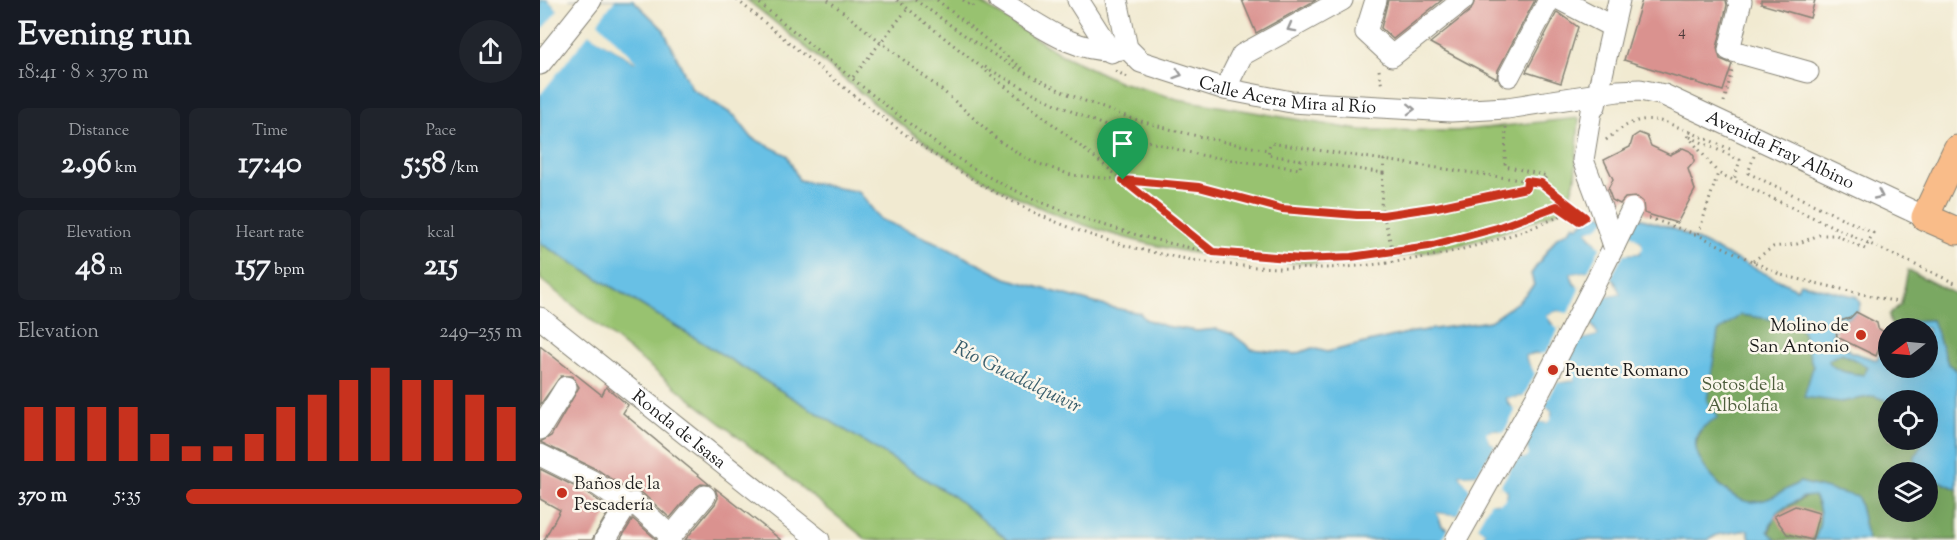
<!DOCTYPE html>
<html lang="en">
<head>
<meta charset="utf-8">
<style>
	:root { --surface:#171b24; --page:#20242c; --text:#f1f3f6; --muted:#9ea1a6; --accent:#c8321e }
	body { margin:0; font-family:"Sorts Mill Goudy",serif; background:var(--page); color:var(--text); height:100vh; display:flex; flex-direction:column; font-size:22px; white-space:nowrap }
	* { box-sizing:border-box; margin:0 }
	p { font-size:20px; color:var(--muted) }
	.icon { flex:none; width:33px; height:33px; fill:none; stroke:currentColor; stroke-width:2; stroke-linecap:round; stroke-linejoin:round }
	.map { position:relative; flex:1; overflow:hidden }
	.drawer { display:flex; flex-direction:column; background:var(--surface); width:540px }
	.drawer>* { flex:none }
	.needle { width:39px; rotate:254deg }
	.controls { position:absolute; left:1338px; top:318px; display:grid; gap:12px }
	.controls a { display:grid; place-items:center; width:60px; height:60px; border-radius:50%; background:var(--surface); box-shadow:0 6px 24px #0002; font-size:30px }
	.pin { position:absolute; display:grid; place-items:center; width:51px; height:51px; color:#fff; margin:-62px -26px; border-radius:50% 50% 50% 0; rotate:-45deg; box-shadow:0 0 6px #0007 }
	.pin .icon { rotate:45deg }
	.round { display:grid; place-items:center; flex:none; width:63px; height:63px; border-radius:32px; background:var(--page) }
	.head { display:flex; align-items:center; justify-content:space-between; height:102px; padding:0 18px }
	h1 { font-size:33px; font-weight:700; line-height:45px }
	.stats { display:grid; grid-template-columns:repeat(3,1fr); gap:9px; height:102px; padding:6px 18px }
	.stats div { display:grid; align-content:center; border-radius:9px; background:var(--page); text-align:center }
	.stats b { font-size:30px; font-weight:700 }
	.stats small { font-size:16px; font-weight:400 }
	.stats p { font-size:16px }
	.chart { height:168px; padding:12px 18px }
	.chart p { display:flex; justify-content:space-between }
	.chart svg { width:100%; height:108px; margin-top:6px; stroke:var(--accent); stroke-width:6 }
	ul { padding:0 18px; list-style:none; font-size:20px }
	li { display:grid; grid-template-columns:96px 72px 1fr; align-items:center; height:45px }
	li i { height:15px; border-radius:8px; background:var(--accent) }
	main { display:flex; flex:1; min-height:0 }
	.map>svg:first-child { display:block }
	.green { fill:#98c26f; stroke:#5a6f46; stroke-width:1.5 }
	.forest { fill:#7aa862; stroke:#4b623f; stroke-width:1.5 }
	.water { fill:#68c0e5; stroke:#426e80; stroke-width:1.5; fill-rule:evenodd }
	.pier { fill:#f1ead1; fill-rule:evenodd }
	.building { fill:#da928f }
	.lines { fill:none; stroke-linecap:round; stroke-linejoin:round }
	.minor-casing { stroke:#868376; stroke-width:23 }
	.major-casing { stroke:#868376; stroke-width:29 }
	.path { stroke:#868376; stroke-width:3; stroke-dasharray:1.5 4.5; stroke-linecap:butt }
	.minor { stroke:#fff; stroke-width:21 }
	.major { stroke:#f9bc89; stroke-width:27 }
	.minor-bridge-casing { stroke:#868376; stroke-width:23; stroke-linecap:butt }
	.minor-bridge { stroke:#fff; stroke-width:21 }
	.oneway { stroke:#999 }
	.route-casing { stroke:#fff; stroke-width:12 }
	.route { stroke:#c8321e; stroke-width:8 }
	.poi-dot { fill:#c8321e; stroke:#fbf7ec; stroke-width:2 }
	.labels { text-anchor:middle; stroke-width:5; stroke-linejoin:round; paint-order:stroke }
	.number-label { font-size:15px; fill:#4c3a39 }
	.street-label { font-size:18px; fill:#1c1c1c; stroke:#fbf7ec }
	.poi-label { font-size:18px; fill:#1c1c1c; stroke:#fbf7ec; text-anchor:start }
	.park-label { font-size:18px; fill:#4e5e3d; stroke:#fbf7ec }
	.water-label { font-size:20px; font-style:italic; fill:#3a5e6c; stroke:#fbf7ec }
</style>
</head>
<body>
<main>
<section class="drawer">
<div class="head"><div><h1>Evening run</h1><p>18:41 · 8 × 370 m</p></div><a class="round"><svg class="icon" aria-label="share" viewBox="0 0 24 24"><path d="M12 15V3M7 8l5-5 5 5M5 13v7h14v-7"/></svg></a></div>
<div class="stats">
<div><p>Distance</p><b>2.96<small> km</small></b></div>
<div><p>Time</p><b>17:40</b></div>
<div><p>Pace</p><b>5:58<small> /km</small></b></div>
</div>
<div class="stats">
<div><p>Elevation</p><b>48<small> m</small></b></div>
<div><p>Heart rate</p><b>157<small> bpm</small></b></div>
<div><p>kcal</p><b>215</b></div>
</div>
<div class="chart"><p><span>Elevation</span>249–255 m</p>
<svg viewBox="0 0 160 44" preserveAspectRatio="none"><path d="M5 44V22M15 44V22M25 44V22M35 44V22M45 44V33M55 44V38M65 44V38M75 44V33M85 44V22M95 44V17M105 44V11M115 44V6M125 44V11M135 44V11M145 44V17M155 44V22"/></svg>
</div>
<ul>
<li><b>370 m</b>5:35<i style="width:100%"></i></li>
</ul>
</section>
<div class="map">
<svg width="1417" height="540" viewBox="0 0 1417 540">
	<rect width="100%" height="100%" fill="#fbf7ec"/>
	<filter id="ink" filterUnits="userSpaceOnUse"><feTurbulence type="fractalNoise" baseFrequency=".0167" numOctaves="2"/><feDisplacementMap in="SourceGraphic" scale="12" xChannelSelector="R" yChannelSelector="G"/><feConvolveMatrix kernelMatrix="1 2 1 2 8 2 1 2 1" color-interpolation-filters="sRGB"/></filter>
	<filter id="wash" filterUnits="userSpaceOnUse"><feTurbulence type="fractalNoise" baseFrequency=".008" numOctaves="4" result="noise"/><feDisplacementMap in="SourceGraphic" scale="24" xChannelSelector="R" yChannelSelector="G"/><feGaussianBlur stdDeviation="1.35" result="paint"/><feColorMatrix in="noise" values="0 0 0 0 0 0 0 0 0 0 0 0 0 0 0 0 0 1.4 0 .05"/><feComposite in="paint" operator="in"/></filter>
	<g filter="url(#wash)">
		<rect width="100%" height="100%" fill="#f1ead1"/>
		<g class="green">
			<path d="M 207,0 L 437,0 L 520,54 L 580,82 L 637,99 L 819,130 L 916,131 L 1039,118 L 1035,179 L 1026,208 C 990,222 953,237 915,246 C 739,287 544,252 395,149 C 330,104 270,49 207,0 Z"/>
			<path d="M 0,243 L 413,496 L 468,540 L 327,540 L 0,279 Z"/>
		</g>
		<g class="forest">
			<path d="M 1368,270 L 1417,295 L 1417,371 L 1408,364 L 1392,320 L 1372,321 L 1362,328 L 1351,325 L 1349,315 L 1361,304 Z"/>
			<path d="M 1200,315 L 1246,321 L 1262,330 L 1273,367 L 1301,402 L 1334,396 L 1348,401 L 1348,440 L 1384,440 L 1375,458 L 1382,472 L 1348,472 L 1348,512 L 1388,512 L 1388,476 L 1417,489 L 1417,540 L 1328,540 L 1318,497 L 1260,482 C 1244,490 1223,507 1204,501 C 1189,496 1162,470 1157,455 C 1154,445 1158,436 1162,428 L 1178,332 Z"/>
			<path d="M 1302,353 L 1328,367 L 1324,375 C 1311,373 1295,373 1288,360 Z"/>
			<path d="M 1267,496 L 1274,496 C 1283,511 1281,526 1274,540 L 1236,540 L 1229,534 L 1235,514 Z"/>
		</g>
		<path class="water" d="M 0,0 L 8,0 L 33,23 L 95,62 L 31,0 L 93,0 L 123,29 L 152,89 L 195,116 L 212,138 L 247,155 L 259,180 L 319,192 L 340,219 L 395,242 L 466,278 L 569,307 L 600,313 L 605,319 L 625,326 L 657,331 L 677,329 L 692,334 L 712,349 L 756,354 L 772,348 L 787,352 L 867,333 L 950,321 L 979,301 L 994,285 L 991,274 L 1017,237 L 1029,231 L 1034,224 L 1037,227 L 1054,214 L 1099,218 L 1132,228 L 1257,289 L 1260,283 L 1317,297 L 1320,304 L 1318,311 L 1310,317 L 1296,319 L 1299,321 L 1292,334 L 1311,352 L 1337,360 L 1348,333 L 1348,368 L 1388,368 L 1388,328 L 1362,328 L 1372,321 L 1392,320 L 1408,364 L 1417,371 L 1417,489 L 1388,476 L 1388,472 L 1382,472 L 1374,458 L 1384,440 L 1388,440 L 1388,400 L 1348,401 L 1334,396 L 1301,402 L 1264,397 L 1273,367 L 1262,330 L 1246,321 L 1200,315 L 1178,332 L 1167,401 L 1178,417 C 1170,423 1158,428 1156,439 C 1152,461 1185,496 1205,501 C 1224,506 1244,490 1260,482 L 1318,497 L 1328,540 L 1274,540 C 1281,526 1283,511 1274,496 L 1263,497 L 1237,512 L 1228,531 L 1236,540 L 1210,540 L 1208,530 L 1177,535 L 1168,540 L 941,540 L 945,532 L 917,515 L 897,513 L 902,526 L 925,540 L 468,540 L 413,496 L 0,243 ZM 1073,226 L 1101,242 L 1100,253 C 1079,256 1058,250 1047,231 ZM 1048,271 L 1074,280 L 1080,294 L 1061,298 L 1034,284 L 1031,274 ZM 1018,311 L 1051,323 L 1058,335 L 1039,340 L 1011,323 L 1007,315 ZM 995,353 L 1027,363 L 1034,380 C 1013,387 993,376 985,356 ZM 1302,353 L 1328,367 L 1324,375 C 1311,373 1295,373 1288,360 ZM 983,397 L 1010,409 L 1012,414 L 1007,423 L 997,421 L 968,404 L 967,398 ZM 956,430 L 988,446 L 985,458 C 973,457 958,449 949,441 L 950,431 ZM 937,474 L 967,491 L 967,496 L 956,503 C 941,497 928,489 920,475 Z"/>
		<g class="pier">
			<path d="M 8,0 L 12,0 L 35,21 L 83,52 L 28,0 L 75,0 L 58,22 L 97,63 L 49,34 L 0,95 L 0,32 L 18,10 Z"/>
			<path d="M 1073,213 L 1080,213 L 1091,234 L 1101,242 L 1103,248 L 1099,253 L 1084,254 L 1071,277 L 1080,294 L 1060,298 L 1048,321 L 1058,335 L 1039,340 L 1027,363 L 1034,374 L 1034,380 L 1017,383 L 1005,405 L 1011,411 L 1011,419 L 1007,423 L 996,421 L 985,442 L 989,455 L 985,458 L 977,458 L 961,485 L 967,491 L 966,499 L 960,503 L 951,502 L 937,527 L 945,532 L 941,540 L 938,540 L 941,533 L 915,518 L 902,516 L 905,524 L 928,540 L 902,540 L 908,530 L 896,513 L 917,515 L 930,490 L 920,475 L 937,474 L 955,446 L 949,441 L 946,433 L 953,430 L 964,432 L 975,411 L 967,398 L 983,397 L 995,374 L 985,356 L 1006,353 L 1018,330 L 1006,315 L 1018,311 L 1028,313 L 1039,289 L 1031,274 L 1048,271 L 1060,247 L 1047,231 L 1058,227 ZM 1072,229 L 1094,239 L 1100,248 L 1097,251 L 1088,252 L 1062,244 L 1051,232 ZM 1042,273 L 1070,280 L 1077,293 L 1061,295 L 1041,287 L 1034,276 ZM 1018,314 L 1047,324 L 1054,334 L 1040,337 L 1020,328 L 1011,316 ZM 996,356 L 1005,356 L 1025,366 L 1032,377 L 1018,380 L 997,371 L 989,358 ZM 977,398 L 1004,408 L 1008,411 L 1008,418 L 1001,419 L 976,408 L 970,400 ZM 951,434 L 962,435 L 984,445 L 986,454 L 978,455 L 955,442 ZM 924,477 L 936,477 L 960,488 L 964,492 L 963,497 L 959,500 L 953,499 L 932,488 Z"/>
		</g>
		<g id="blocks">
			<g class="building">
				<path d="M 702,0 L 776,0 L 716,33 Z"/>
				<path d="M 848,0 L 902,0 L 853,39 L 841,28 Z"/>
				<path d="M 935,0 L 995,0 L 958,70 L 957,79 L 890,43 L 931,10 Z"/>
				<path d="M 1102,0 L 1186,0 L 1187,5 L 1177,48 L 1180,59 L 1192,64 L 1183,91 L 1084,60 Z"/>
				<path d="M 1221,0 L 1275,0 L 1270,18 L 1221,4 Z"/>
				<path d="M 1017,12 L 1038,27 L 1021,83 L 986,72 Z"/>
				<path d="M 1099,133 L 1107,136 L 1111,146 L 1130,155 L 1143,148 L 1150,151 L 1154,156 L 1154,162 L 1148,169 L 1155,190 L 1137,223 L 1104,213 L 1103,202 L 1097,197 L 1085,198 L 1080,204 L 1072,200 L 1068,189 L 1073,179 L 1064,160 L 1090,147 L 1093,137 Z"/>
				<path d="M 1316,312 L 1337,323 L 1338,328 L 1345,333 L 1336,356 L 1297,337 L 1296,328 L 1300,321 L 1310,318 Z"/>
				<path d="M 0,346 L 62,395 L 66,387 L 71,391 L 88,405 L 83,413 L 170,485 L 161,484 L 156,487 L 130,518 L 102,493 L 89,491 L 58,470 L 0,442 L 11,436 L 39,387 L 32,376 L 21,376 L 0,405 Z"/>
				<path d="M 0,469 L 46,492 L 70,509 L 52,540 L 4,540 L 20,510 L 0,499 Z"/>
				<path d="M 175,488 L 241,540 L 145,540 L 175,504 L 178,498 Z"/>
				<path d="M 1255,506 L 1279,513 L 1272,540 L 1247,534 L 1234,516 Z"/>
				<path d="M 93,519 L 116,539 L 116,540 L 80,540 Z"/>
			</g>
		</g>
	</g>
	<g filter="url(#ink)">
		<use href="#blocks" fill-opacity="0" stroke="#868376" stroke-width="1.5"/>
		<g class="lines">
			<g class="minor-casing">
				<g id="minor">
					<path d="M 459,0 C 497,24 541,59 587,48"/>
					<path d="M 538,0 L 571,52"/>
					<path id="s1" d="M 577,0 L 587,48 L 601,62 L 685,89 L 751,102 L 911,111 L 967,108 L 1078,91 L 1100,90 L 1124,95 L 1385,217"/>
					<path d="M 836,0 L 826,32 L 852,56 L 923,0"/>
					<path d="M 1021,0 L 1071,26"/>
					<path d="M 1198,0 L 1201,1 L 1189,50 L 1268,72"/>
					<path d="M 0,64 L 51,0"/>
					<path d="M 969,76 L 1009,0"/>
					<path d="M 685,89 L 702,55 L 802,0"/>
					<path d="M 1060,205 L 1043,160 L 1051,111 L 1055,106 L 1079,0"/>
					<path id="s2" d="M 0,318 L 279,540"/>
					<path d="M 0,429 L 26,387"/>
					<path d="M 0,455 L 52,481 L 87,505"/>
					<path d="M 65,540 L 87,505 L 94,503 L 131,536"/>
					<path d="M 128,540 L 165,496"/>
					<path d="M 916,540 L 1002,387 L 1074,246"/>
				</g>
			</g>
			<g class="major-casing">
				<path id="major" d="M 1417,149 L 1385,217 L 1417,231"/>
			</g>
			<g class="path">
				<path d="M 197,0 C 292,77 387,163 500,215 C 659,287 868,286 1027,213 L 1039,221 L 1045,217"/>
				<path d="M 215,0 C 277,49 337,101 401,147 C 475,201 581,235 671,252"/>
				<path d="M 288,0 L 409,96 L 459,141 L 491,161 L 531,175 L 642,185 L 742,209 L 817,215 L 870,212 L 986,188 L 987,181 L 1001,183 L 1044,215"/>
				<path d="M 357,0 L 673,252 L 761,259 L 853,252 L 933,236 L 1018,206 L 1027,213"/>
				<path d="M 375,0 C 403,19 429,40 458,57 C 542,109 632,134 729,150"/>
				<path d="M 397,0 L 483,69"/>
				<path d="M 423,0 L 432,7 L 435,0"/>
				<path d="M 445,67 C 513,105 584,139 661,155 C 693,161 727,164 760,169 L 761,160 L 843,173 L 844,160 L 987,181"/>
				<path d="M 839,70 L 842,87"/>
				<path d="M 575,71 L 588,77"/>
				<path d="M 313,77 L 368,8"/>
				<path d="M 1184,102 L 1192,71"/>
				<path d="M 966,127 L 965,166 L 1007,176 L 1001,183"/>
				<path d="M 1150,132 L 1190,149"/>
				<path d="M 1150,137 L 1200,160 L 1194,180"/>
				<path d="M 1066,140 C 1100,112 1112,116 1150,132 L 1148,136 L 1178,173"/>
				<path d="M 1214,156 L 1208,173 L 1333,233 L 1328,243 L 1178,173 L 1158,235 L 1241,275 L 1357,302"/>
				<path d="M 761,160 L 728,155 L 730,143 L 844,160"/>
				<path d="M 843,173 L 841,206 L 853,252"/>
				<path d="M 1109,218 L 1158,235"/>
				<path d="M 1213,261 L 1233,247 L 1257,244 L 1279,235 L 1296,235 L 1325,249 L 1328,243 L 1417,284"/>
			</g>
			<use href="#minor" class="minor"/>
			<use href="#major" class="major"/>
			<g class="minor-bridge-casing">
				<g id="minor-bridge">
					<path d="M 1060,205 L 1074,246"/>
					<path d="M 1074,246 L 1092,209"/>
				</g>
			</g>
			<use href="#minor-bridge" class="minor-bridge"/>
		</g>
		<defs><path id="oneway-chevron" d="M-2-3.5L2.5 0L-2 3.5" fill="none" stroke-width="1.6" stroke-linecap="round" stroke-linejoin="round" transform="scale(1.5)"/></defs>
		<g class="oneway">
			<use href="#oneway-chevron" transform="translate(751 28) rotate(151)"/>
			<use href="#oneway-chevron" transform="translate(638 74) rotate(18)"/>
			<use href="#oneway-chevron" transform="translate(871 109) rotate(2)"/>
			<use href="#oneway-chevron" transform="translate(1339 195) rotate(25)"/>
		</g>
	</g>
	<g class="lines" filter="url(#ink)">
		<g class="route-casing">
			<path id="route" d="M 583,180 L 659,187 L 742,209 L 817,215 L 843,215 L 897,207 L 986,188 L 987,181 L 1001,183 L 1045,217 L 1039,221 L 1017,206 L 957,228 L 889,246 L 811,257 L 761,259 L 673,252 Z"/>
		</g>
		<use href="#route" class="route"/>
	</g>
	<g class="poi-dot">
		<circle cx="1321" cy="335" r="6"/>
		<circle cx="1013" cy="370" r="6"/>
		<circle cx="22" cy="493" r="6"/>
	</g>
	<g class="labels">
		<g class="number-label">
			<text x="1142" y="36">4</text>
		</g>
		<g class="street-label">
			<text dy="6" stroke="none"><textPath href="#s1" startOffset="220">Calle Acera Mira al Río</textPath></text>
			<text dy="6" stroke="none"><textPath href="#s1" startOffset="728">Avenida Fray Albino</textPath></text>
			<text dy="6" stroke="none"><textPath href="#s2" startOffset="178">Ronda de Isasa</textPath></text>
		</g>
		<g class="poi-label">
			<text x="1309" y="331" text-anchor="end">Molino de<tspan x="1309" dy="21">San Antonio</tspan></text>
			<text x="1025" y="376">Puente Romano</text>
			<text x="34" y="489">Baños de la<tspan x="34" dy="21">Pescadería</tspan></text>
		</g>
		<g class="park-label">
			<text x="1203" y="390">Sotos de la<tspan x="1203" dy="21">Albolafia</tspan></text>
		</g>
		<g class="water-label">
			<text transform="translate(478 376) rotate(26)" y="7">Río Guadalquivir</text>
		</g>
	</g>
</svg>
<div class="controls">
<a><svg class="needle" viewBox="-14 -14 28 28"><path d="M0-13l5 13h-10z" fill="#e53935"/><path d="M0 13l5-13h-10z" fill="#9ea1a6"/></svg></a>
<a><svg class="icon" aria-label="locate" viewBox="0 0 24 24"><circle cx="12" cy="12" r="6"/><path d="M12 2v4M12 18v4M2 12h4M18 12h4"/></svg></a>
<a><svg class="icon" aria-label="layers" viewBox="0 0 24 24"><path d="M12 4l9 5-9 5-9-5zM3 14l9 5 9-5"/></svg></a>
</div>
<div class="pin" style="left:583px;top:180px;background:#1e9e55"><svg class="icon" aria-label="arrive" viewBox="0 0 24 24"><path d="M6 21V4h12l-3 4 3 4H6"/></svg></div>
</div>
</main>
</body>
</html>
